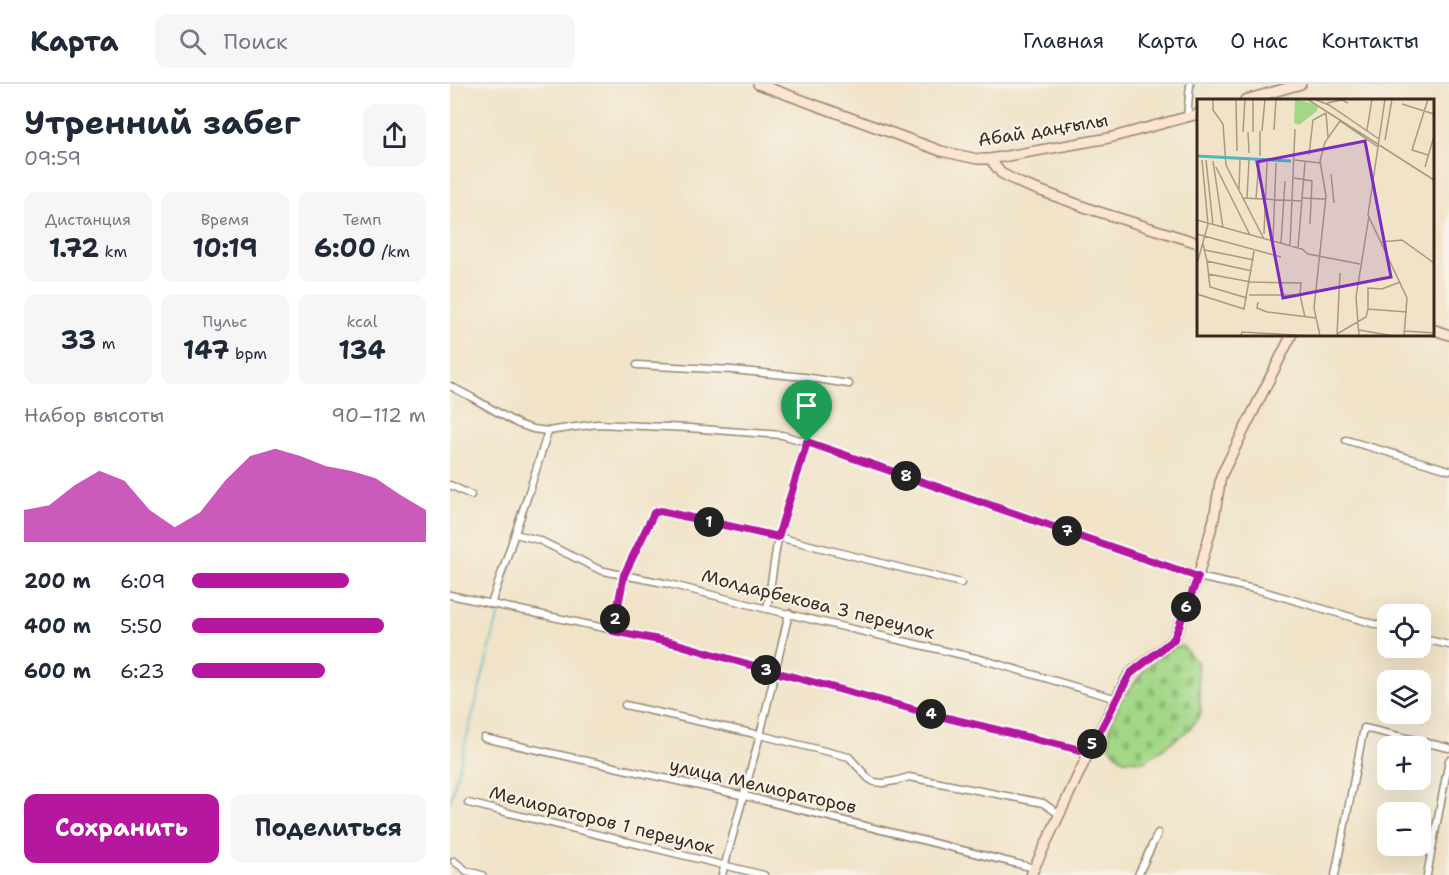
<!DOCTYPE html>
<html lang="ru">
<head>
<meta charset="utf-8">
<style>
	:root { --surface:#fff; --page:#f6f6f7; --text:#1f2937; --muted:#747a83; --line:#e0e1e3; --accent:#b5179e }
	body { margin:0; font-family:"Shantell Sans",sans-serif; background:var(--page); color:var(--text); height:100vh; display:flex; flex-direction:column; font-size:22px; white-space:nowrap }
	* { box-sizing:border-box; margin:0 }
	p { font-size:20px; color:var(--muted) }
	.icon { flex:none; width:33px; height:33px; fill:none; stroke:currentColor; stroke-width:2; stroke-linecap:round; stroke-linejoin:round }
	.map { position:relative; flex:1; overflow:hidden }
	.side { display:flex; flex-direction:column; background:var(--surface); width:450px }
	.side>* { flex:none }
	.buttons { position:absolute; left:927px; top:520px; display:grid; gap:12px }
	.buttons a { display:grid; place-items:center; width:54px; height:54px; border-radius:12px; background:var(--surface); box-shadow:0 6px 24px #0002; font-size:30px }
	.pin { position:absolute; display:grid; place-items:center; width:51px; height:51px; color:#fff; margin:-62px -26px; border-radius:50% 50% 50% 0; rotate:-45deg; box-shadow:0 0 6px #0007 }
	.pin .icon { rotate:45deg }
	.km { position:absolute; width:30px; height:30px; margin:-15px; border-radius:50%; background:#222; color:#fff; font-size:16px; line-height:30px; text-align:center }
	.round { display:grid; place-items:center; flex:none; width:63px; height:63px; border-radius:12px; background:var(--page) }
	.head { display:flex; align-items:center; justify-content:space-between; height:102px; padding:0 24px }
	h1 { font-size:33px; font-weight:700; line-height:45px }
	.metrics { display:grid; grid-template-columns:repeat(3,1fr); gap:9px; height:102px; padding:6px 24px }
	.metrics div { display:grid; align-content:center; border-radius:12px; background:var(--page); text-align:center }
	.metrics b { font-size:26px; font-weight:700 }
	.metrics small { font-size:16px; font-weight:400 }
	.metrics p { font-size:16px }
	.chart { height:168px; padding:12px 24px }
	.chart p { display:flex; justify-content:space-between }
	.chart svg { width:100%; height:108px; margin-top:6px; fill:var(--accent); opacity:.7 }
	.primary-button { display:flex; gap:12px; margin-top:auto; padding:12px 24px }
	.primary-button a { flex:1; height:69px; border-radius:12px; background:var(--accent); color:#fff; font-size:24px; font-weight:700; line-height:69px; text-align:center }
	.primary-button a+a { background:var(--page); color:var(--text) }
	ul { padding:0 24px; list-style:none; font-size:20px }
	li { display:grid; grid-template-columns:96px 72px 1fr; align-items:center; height:45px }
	li i { height:15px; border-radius:8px; background:var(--accent) }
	header { display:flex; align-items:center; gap:36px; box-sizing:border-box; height:84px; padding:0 30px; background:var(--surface); border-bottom:2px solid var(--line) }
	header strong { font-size:28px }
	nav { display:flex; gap:33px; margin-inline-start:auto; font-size:21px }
	.search { width:420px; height:54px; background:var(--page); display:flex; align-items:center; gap:15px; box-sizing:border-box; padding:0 21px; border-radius:12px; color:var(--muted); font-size:22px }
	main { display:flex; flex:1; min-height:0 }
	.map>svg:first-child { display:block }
	.cemetery { fill:url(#cemetery-stones); stroke:#6f8052; stroke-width:1.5 }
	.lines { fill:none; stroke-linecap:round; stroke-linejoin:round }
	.stream { stroke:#4bb7c7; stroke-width:1.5 }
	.street-casing { stroke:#968672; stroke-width:9 }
	.secondary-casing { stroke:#968672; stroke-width:12 }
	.street { stroke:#fff; stroke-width:6 }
	.secondary { stroke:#fce5d0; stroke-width:9 }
	.route-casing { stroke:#fff; stroke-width:12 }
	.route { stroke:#b5179e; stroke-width:8 }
	.labels { text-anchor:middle; stroke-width:4.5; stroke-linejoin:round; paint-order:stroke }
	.street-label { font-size:18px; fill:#3b2a1e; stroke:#f7f3e8 }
	.inset-river { fill:none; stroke:#4bb7c7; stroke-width:3 }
	.inset-road { fill:none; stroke:#a89983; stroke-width:1.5 }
	.view { fill:#7b2cbf; fill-opacity:0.15; stroke:#7b2cbf; stroke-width:3 }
	.inset-edge { fill:none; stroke:#3b2a1e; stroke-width:3 }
</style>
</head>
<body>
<header>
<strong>Карта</strong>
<div class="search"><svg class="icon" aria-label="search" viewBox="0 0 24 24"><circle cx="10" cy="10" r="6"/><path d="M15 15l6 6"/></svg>Поиск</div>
<nav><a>Главная</a><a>Карта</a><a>О нас</a><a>Контакты</a></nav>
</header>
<main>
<section class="side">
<div class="head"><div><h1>Утренний забег</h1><p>09:59</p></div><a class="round"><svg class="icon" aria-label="share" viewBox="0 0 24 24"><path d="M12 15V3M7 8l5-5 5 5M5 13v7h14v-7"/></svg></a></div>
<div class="metrics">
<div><p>Дистанция</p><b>1.72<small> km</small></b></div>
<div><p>Время</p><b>10:19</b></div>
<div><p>Темп</p><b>6:00<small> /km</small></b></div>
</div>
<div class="metrics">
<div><b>33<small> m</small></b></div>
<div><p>Пульс</p><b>147<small> bpm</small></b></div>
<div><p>kcal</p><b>134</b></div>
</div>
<div class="chart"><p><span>Набор высоты</span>90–112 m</p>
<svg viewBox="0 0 160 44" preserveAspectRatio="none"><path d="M0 44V31L10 29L20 21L30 15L40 19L50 31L60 38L70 32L80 19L90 9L100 6L110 9L120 13L130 15L140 18L150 25L160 31V44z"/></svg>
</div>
<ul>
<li><b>200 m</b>6:09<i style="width:67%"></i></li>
<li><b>400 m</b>5:50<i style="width:82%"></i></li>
<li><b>600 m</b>6:23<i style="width:57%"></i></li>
</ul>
<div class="primary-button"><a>Сохранить</a><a>Поделиться</a></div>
</section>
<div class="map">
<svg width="999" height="791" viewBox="0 0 999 791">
	<defs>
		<pattern id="cemetery-stones" width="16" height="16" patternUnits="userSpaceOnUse" patternTransform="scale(1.5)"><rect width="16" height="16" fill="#a3d787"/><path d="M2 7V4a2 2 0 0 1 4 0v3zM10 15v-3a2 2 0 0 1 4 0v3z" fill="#8db974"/></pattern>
	</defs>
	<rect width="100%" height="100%" fill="#f7f3e8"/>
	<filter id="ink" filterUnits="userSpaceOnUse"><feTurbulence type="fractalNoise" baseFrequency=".0167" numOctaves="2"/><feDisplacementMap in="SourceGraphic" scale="12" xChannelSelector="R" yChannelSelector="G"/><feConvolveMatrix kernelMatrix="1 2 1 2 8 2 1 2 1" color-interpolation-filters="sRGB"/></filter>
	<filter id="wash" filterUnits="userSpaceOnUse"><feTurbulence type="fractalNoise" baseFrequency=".008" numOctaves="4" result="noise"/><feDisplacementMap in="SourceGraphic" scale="24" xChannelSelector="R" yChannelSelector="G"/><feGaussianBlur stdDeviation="1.35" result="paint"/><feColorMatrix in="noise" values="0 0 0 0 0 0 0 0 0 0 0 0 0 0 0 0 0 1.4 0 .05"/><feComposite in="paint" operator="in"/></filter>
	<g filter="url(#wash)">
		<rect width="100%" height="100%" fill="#f0e3c7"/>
		<path class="cemetery" d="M 732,562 L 747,578 L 751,629 L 740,645 L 695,677 L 673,676 L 659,662 L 660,643 L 670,618 L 696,584 L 723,563 Z"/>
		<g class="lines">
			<g class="stream">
				<path d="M 51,520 L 64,470"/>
				<path d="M 0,718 L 50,525"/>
			</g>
		</g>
	</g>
	<g filter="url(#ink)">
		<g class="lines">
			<g class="street-casing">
				<g id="street">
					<path d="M 737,34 L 740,0"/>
					<path d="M 187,281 L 282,286 L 354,293 L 399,300"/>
					<path d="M 0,302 L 21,313 L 68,340 L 83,345 L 98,347 L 147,340 L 239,344 L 332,351 L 357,358 L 748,493 L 809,506 L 938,544"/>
					<path d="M 896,356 L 999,386"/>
					<path d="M 0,401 L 21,411"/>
					<path d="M 65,450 L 89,456 L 150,486 L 163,489 L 219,500 L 317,525 L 534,576 L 667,615"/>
					<path d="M 0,511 L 224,559 L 325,588 L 481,630 L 639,668"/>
					<path d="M 41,520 L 81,402 L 98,347"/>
					<path d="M 317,525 L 328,453 L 357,358"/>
					<path d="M 163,547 L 174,491 L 204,429 L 210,427 L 328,453 L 511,499"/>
					<path d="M 970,554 L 999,561"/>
					<path d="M 175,621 L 310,651 L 399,673 L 419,695 L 424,698 L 433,699 L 445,697 L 459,693 L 593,719 L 609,730"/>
					<path d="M 34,654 L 295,712 L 584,784"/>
					<path d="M 18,719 L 314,791"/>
					<path d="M 4,777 L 17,787 L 32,791"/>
					<path d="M 272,791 L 310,651 L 339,529"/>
					<path d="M 688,791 L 708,749"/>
					<path d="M 885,791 L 914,644 L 999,664"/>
					<path d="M 977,791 L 999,676"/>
				</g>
			</g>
			<g class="secondary-casing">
				<g id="secondary">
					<path d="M 308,0 L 491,67 L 527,75 L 540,75 L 659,54 L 748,30"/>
					<path d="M 795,16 L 851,0"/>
					<path d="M 540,75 L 551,89 L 572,100 L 643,126 L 748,159"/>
					<path d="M 982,245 L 999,251"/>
					<path d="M 581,791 L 639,668 L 679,590 L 724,555 L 748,493 L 753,474 L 764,435 L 771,392 L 842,250"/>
				</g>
			</g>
			<use href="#street" class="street"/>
			<use href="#secondary" class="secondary"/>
		</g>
	</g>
	<g class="lines" filter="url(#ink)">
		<g class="route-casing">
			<path id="route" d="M 357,358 L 748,493 L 724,555 L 680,590 L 639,668 L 481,630 L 325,588 L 224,559 L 163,547 L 174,491 L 204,429 L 210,427 L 328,453 Z"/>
		</g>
		<use href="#route" class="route"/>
	</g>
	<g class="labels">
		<g class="street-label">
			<text transform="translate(593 46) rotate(-9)" y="6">Абай даңғылы</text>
			<text transform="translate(368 520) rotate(14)" y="6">Молдарбекова 3 переулок</text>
			<text transform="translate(313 702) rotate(13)" y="6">улица Мелиораторов</text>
			<text transform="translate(152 736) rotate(14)" y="6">Мелиораторов 1 переулок</text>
		</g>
	</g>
	<g transform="translate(747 15)">
		<rect width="237" height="237" fill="#f0e3c7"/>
		<path d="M 98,0 L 121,6 L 120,12 L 102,26 L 97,24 Z" fill="#a3d787"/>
		<path class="inset-river" d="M 0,57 L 94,62"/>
		<path class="inset-road" d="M 16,0 L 16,11 L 26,25 L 29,66 L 67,140M 39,0 L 40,52M 110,0 L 237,81M 117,0 L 132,6 L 182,40M 188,0 L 171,116 L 210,199 L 207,237M 231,0 L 215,51 L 231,56M 130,4 L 145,1 L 151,4M 205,5 L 237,15M 129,14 L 131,38M 77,31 L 79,0M 170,31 L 175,0M 65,32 L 68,0M 46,33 L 48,0M 51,33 L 52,54M 56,33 L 56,0M 188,41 L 195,0M 112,56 L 116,21 L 129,14M 63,57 L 63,32M 9,61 L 16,126M 98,61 L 123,64M 16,62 L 26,129M 19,68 L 53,136M 228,68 L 237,37M 134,75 L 137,104M 97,79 L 115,82 L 113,125M 42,90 L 43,61M 46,99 L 104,102M 50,99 L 52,61M 59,99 L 62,63M 104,99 L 128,100M 0,121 L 105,150 L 111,155 L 163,165M 0,135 L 84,158M 67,135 L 70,63M 76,142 L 79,64M 183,143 L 205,141 L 237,164M 84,144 L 88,82M 6,145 L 10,162 L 55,172M 93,147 L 98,30M 101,149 L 108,63M 8,151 L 57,161M 10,162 L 13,188 L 50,199M 0,165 L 11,125 L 5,61M 11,175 L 54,183 L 104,184 L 103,196M 0,195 L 47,210 L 57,152M 52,196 L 103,196 L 108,218M 61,203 L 60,209 L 70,213 L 119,219M 171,210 L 171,189 L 185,190 L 203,183M 162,231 L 197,237M 208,232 L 237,234M 140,235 L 169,218 L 171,210 L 210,213M 140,236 L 143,174M 44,237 L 45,233 L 115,237M 123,237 L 117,209 L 129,97 L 123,62 L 128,43 L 143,22 L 181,48M 162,237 L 159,198 L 172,117"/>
		<path class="view" d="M 168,42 L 194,178 L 86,199 L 60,63 Z"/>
		<rect width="237" height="237" class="inset-edge"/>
	</g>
</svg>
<div class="buttons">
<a><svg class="icon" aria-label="locate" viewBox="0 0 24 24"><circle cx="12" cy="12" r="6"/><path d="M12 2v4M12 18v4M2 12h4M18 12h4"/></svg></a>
<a><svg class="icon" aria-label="layers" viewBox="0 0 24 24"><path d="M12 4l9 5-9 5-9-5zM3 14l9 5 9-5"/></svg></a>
<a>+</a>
<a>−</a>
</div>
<div class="pin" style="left:357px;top:358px;background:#1e9e55"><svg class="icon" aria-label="arrive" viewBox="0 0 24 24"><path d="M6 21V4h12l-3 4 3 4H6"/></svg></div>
<b class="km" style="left:259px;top:438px">1</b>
<b class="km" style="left:165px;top:535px">2</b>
<b class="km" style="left:316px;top:586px">3</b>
<b class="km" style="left:481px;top:630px">4</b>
<b class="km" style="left:642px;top:660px">5</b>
<b class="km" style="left:736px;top:523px">6</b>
<b class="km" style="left:617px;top:447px">7</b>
<b class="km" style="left:456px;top:392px">8</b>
</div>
</main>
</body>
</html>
